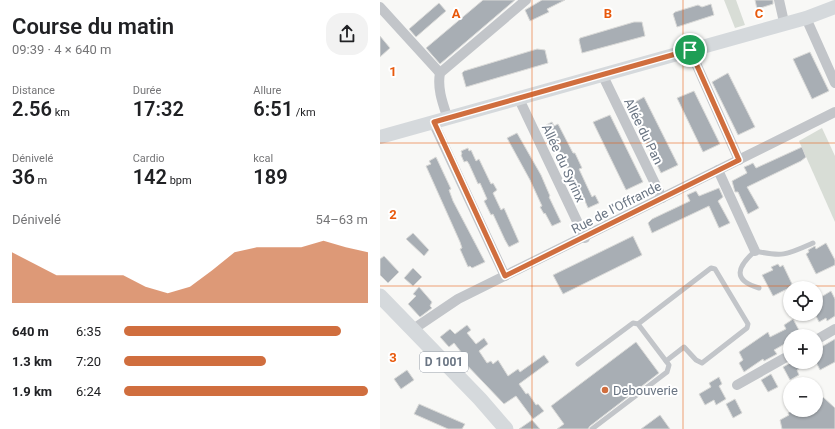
<!DOCTYPE html>
<html lang="fr">
<head>
<meta charset="utf-8">
<style>
	:root { --surface:#fff; --page:#f2f2f2; --text:#202124; --muted:#757577; --accent:#d06e3e }
	body { margin:0; font-family:Roboto,sans-serif; background:var(--page); color:var(--text); height:100vh; display:flex; flex-direction:column; font-size:15px; white-space:nowrap }
	* { box-sizing:border-box; margin:0 }
	p { font-size:13px; color:var(--muted) }
	.icon { flex:none; width:22px; height:22px; fill:none; stroke:currentColor; stroke-width:2; stroke-linecap:round; stroke-linejoin:round }
	.map { position:relative; flex:1; overflow:hidden }
	.panel { display:flex; flex-direction:column; background:var(--surface); width:380px }
	.panel>* { flex:none }
	.buttons { position:absolute; left:403px; top:281px; display:grid; gap:8px }
	.buttons a { display:grid; place-items:center; width:40px; height:40px; border-radius:50%; background:var(--surface); box-shadow:0 1px 3px #0004; font-size:20px }
	.pin { position:absolute; display:grid; place-items:center; width:34px; height:34px; color:#fff; margin:-17px; border:2px solid #fff; border-radius:50%; box-shadow:0 1px 4px #0007 }
	.round { display:grid; place-items:center; flex:none; width:42px; height:42px; border-radius:16px; background:var(--page) }
	.overview { display:flex; align-items:center; justify-content:space-between; height:68px; padding:0 12px }
	h1 { font-size:22px; font-weight:600; line-height:30px }
	.figures { display:grid; grid-template-columns:repeat(3,1fr); gap:6px; height:68px; padding:4px 12px }
	.figures div { display:grid; align-content:center }
	.figures b { font-size:20px; font-weight:600 }
	.figures small { font-size:11px; font-weight:400 }
	.figures p { font-size:11px }
	.chart { height:112px; padding:8px 12px }
	.chart p { display:flex; justify-content:space-between }
	.chart svg { width:100%; height:72px; margin-top:4px; fill:var(--accent); opacity:.7 }
	ul { padding:0 12px; list-style:none; font-size:13px }
	li { display:grid; grid-template-columns:64px 48px 1fr; align-items:center; height:30px }
	li i { height:10px; border-radius:5px; background:var(--accent) }
	main { display:flex; flex:1; min-height:0 }
	.map>svg:first-child { display:block }
	.green { fill:#d8ddd6 }
	.building { fill:#a8aeb4; stroke:#dadad8 }
	.lines { fill:none; stroke-linecap:round; stroke-linejoin:round }
	.lane { stroke:#c2c5c9; stroke-width:5 }
	.street { stroke:#c2c5c9; stroke-width:10 }
	.secondary { stroke:#d5d9dc; stroke-width:14 }
	.primary { stroke:#d5d9dc; stroke-width:15 }
	.route-casing { stroke:#fff; stroke-width:8 }
	.route { stroke:#d06e3e; stroke-width:5 }
	.grid { fill:none; stroke:#e8590c; stroke-width:1; stroke-opacity:0.55 }
	.poi-dot { fill:#d06e3e; stroke:#fff; stroke-width:1.5 }
	.labels { text-anchor:middle; stroke-width:4; stroke-linejoin:round; paint-order:stroke }
	.shield { fill:#fff; stroke:#979fa9; stroke-width:1 }
	.shield-label { font-size:12px; font-weight:bold; fill:#6b7684 }
	.street-label { font-size:13px; fill:#6b7684; stroke:#fff }
	.poi-label { font-size:13px; fill:#6b7684; stroke:#fff; text-anchor:start }
	.grid-label { font-size:13px; text-anchor:middle; font-weight:bold; fill:#e8590c; stroke:#fff; stroke-width:4; stroke-linejoin:round; paint-order:stroke }
</style>
</head>
<body>
<main>
<section class="panel">
<div class="overview"><div><h1>Course du matin</h1><p>09:39 · 4 × 640 m</p></div><a class="round"><svg class="icon" aria-label="share" viewBox="0 0 24 24"><path d="M12 15V3M7 8l5-5 5 5M5 13v7h14v-7"/></svg></a></div>
<div class="figures">
<div><p>Distance</p><b>2.56<small> km</small></b></div>
<div><p>Durée</p><b>17:32</b></div>
<div><p>Allure</p><b>6:51<small> /km</small></b></div>
</div>
<div class="figures">
<div><p>Dénivelé</p><b>36<small> m</small></b></div>
<div><p>Cardio</p><b>142<small> bpm</small></b></div>
<div><p>kcal</p><b>189</b></div>
</div>
<div class="chart"><p><span>Dénivelé</span>54–63 m</p>
<svg viewBox="0 0 160 44" preserveAspectRatio="none"><path d="M0 44V13L10 20L20 27L30 27L40 27L50 27L60 34L70 38L80 34L90 24L100 13L110 10L120 10L130 10L140 6L150 10L160 13V44z"/></svg>
</div>
<ul>
<li><b>640 m</b>6:35<i style="width:89%"></i></li>
<li><b>1.3 km</b>7:20<i style="width:58%"></i></li>
<li><b>1.9 km</b>6:24<i style="width:100%"></i></li>
</ul>
</section>
<div class="map">
<svg width="455" height="429" viewBox="0 0 455 429">
	<rect width="100%" height="100%" fill="#f8f8f6"/>
	<g class="green">
		<path d="M 344,0 L 356,0 L 365,25 L 355,28 Z"/>
		<path d="M 442,128 L 455,156 L 455,222 L 419,141 Z"/>
	</g>
	<g class="building">
		<path d="M 103,0 L 135,0 L 60,64 L 46,48 Z"/>
		<path d="M 162,0 L 185,0 L 167,9 L 169,12 L 150,21 L 145,10 Z"/>
		<path d="M 375,0 L 393,0 L 393,4 L 377,9 Z"/>
		<path d="M 59,3 L 66,11 L 36,37 L 29,29 Z"/>
		<path d="M 331,4 L 334,15 L 297,27 L 293,14 L 295,12 L 318,5 L 322,7 Z"/>
		<path d="M 254,22 L 262,22 L 265,36 L 202,53 L 199,40 L 200,38 Z"/>
		<path d="M 0,36 L 10,48 L 0,57 Z"/>
		<path d="M 157,49 L 165,50 L 168,63 L 86,87 L 82,73 L 84,71 Z"/>
		<path d="M 430,52 L 449,91 L 432,99 L 413,59 Z"/>
		<path d="M 348,73 L 375,127 L 358,135 L 332,82 Z"/>
		<path d="M 314,91 L 340,144 L 323,152 L 297,98 Z"/>
		<path d="M 264,97 L 298,165 L 281,173 L 248,106 Z"/>
		<path d="M 230,115 L 263,182 L 246,190 L 213,122 Z"/>
		<path d="M 172,122 L 174,126 L 178,124 L 193,153 L 195,153 L 202,168 L 199,169 L 212,197 L 215,195 L 219,203 L 208,208 L 205,201 L 202,198 L 200,199 L 190,178 L 192,177 L 166,125 Z"/>
		<path d="M 137,133 L 161,175 L 170,196 L 169,197 L 181,222 L 172,226 L 165,213 L 164,214 L 160,207 L 162,206 L 150,180 L 127,138 Z"/>
		<path d="M 422,147 L 426,157 L 421,161 L 367,187 L 379,208 L 368,214 L 358,192 L 355,192 L 352,181 L 367,173 L 364,167 L 369,165 L 373,163 L 376,168 Z"/>
		<path d="M 88,148 L 89,151 L 91,150 L 96,161 L 99,159 L 111,184 L 113,183 L 117,190 L 113,193 L 121,210 L 124,208 L 139,242 L 129,247 L 125,240 L 113,214 L 111,215 L 104,201 L 107,199 L 100,183 L 98,184 L 89,164 L 87,161 L 84,162 L 81,155 L 82,154 L 81,151 Z"/>
		<path d="M 56,157 L 71,189 L 69,190 L 73,201 L 105,262 L 92,268 L 90,266 L 88,267 L 80,249 L 82,248 L 80,242 L 46,166 L 51,164 L 49,161 Z"/>
		<path d="M 339,188 L 343,197 L 338,201 L 350,223 L 339,228 L 329,206 L 272,233 L 268,223 L 272,219 L 310,201 L 307,195 L 316,191 L 319,196 Z"/>
		<path d="M 33,233 L 49,250 L 44,256 L 26,239 Z"/>
		<path d="M 253,236 L 262,255 L 183,294 L 173,275 Z"/>
		<path d="M 446,243 L 455,260 L 455,265 L 436,274 L 426,254 L 429,252 L 428,250 L 435,246 L 436,249 Z"/>
		<path d="M 4,256 L 19,272 L 8,283 L 0,275 L 0,259 Z"/>
		<path d="M 398,264 L 400,267 L 403,265 L 413,286 L 393,296 L 382,275 L 393,270 L 391,267 Z"/>
		<path d="M 33,268 L 42,277 L 33,286 L 24,278 Z"/>
		<path d="M 39,287 L 52,302 L 50,306 L 52,308 L 40,317 L 28,304 L 36,296 L 33,294 Z"/>
		<path d="M 451,291 L 455,299 L 455,316 L 447,321 L 446,318 L 439,322 L 436,316 L 436,300 Z"/>
		<path d="M 413,319 L 420,332 L 418,333 L 419,336 L 410,336 L 410,341 L 394,350 L 397,354 L 384,361 L 383,359 L 364,372 L 359,363 L 363,360 L 359,352 L 388,332 L 390,337 L 406,329 L 404,325 Z"/>
		<path d="M 87,325 L 91,330 L 87,333 L 96,344 L 104,338 L 108,344 L 99,351 L 107,363 L 111,361 L 113,364 L 118,360 L 128,376 L 138,369 L 140,372 L 164,355 L 169,362 L 139,384 L 146,394 L 148,393 L 156,405 L 158,404 L 164,411 L 153,419 L 136,396 L 124,404 L 82,360 L 85,357 L 74,343 L 69,347 L 60,337 L 70,329 L 75,334 Z"/>
		<path d="M 455,339 L 455,362 L 440,370 L 436,362 L 436,350 Z"/>
		<path d="M 256,342 L 279,373 L 210,426 L 208,429 L 177,429 L 184,424 L 171,406 Z"/>
		<path d="M 412,362 L 433,362 L 417,370 L 419,375 L 410,380 L 403,367 Z"/>
		<path d="M 27,370 L 34,380 L 21,389 L 14,379 Z"/>
		<path d="M 391,374 L 398,387 L 388,392 L 381,380 Z"/>
		<path d="M 339,377 L 342,384 L 339,386 L 346,399 L 336,405 L 334,400 L 325,405 L 319,394 L 331,387 L 329,383 Z"/>
		<path d="M 443,397 L 455,408 L 455,429 L 402,429 L 400,420 L 409,415 L 408,413 L 413,410 L 436,410 L 436,401 Z"/>
		<path d="M 355,399 L 362,413 L 353,418 L 346,404 Z"/>
		<path d="M 39,404 L 85,424 L 82,429 L 68,429 L 34,414 Z"/>
		<path d="M 280,415 L 290,429 L 261,429 Z"/>
		<path d="M 152,420 L 160,429 L 139,429 Z"/>
	</g>
	<g class="lines">
		<g class="lane">
			<path d="M 379,288 C 352,280 357,267 375,251 C 403,257 406,255 433,243"/>
			<path d="M 258,324 L 331,268 L 335,269 L 368,324 L 367,328 L 322,363 L 316,360 L 304,347 L 286,361"/>
			<path d="M 198,364 L 253,323 L 258,324 L 289,365 L 287,372 L 212,429"/>
		</g>
		<g class="street">
			<path d="M 399,0 L 404,22"/>
			<path d="M 0,7 L 60,73"/>
			<path d="M 426,18 L 455,83"/>
			<path d="M 310,50 L 359,160"/>
			<path d="M 223,76 L 282,198"/>
			<path d="M 139,99 L 205,238"/>
			<path d="M 68,119 C 63,104 57,89 60,73 L 146,0"/>
			<path d="M 53,122 L 125,276"/>
			<path d="M 338,170 L 375,251"/>
			<path d="M 32,330 L 78,299 L 455,112"/>
			<path d="M 436,340 L 455,329"/>
			<path d="M 357,385 L 410,355"/>
		</g>
		<path class="secondary" d="M 0,137 L 426,18 L 455,7"/>
		<path class="primary" d="M 0,296 L 100,399 L 126,429"/>
	</g>
	<g class="lines">
		<g class="route-casing">
			<path id="route" d="M 310,50 L 359,160 L 125,276 L 54,122 Z"/>
		</g>
		<use href="#route" class="route"/>
	</g>
	<path class="grid" d="M 152,0 L 152,429M 303,0 L 303,429M 0,143 L 455,143M 0,286 L 455,286"/>
	<circle class="poi-dot" cx="225" cy="390" r="4"/>
	<g class="labels">
		<rect class="shield" x="40" y="352" width="48" height="20" rx="3"/>
		<g class="shield-label">
			<text x="64" y="366">D 1001</text>
		</g>
		<g class="street-label">
			<text transform="translate(264 131) rotate(64)" y="5">Allée du Pan</text>
			<text transform="translate(184 163) rotate(65)" y="5">Allée du Syrinx</text>
			<text transform="translate(236 207) rotate(-27)" y="5">Rue de l'Offrande</text>
		</g>
		<g class="poi-label">
			<text x="233" y="395">Debouverie</text>
		</g>
	</g>
	<g class="grid-label">
		<text x="76" y="18">A</text>
		<text x="228" y="18">B</text>
		<text x="379" y="18">C</text>
		<text x="13" y="76">1</text>
		<text x="13" y="219">2</text>
		<text x="13" y="362">3</text>
	</g>
</svg>
<div class="buttons">
<a><svg class="icon" aria-label="locate" viewBox="0 0 24 24"><circle cx="12" cy="12" r="6"/><path d="M12 2v4M12 18v4M2 12h4M18 12h4"/></svg></a>
<a>+</a>
<a>−</a>
</div>
<div class="pin" style="left:310px;top:50px;background:#1e9e55"><svg class="icon" aria-label="arrive" viewBox="0 0 24 24"><path d="M6 21V4h12l-3 4 3 4H6"/></svg></div>
</div>
</main>
</body>
</html>
